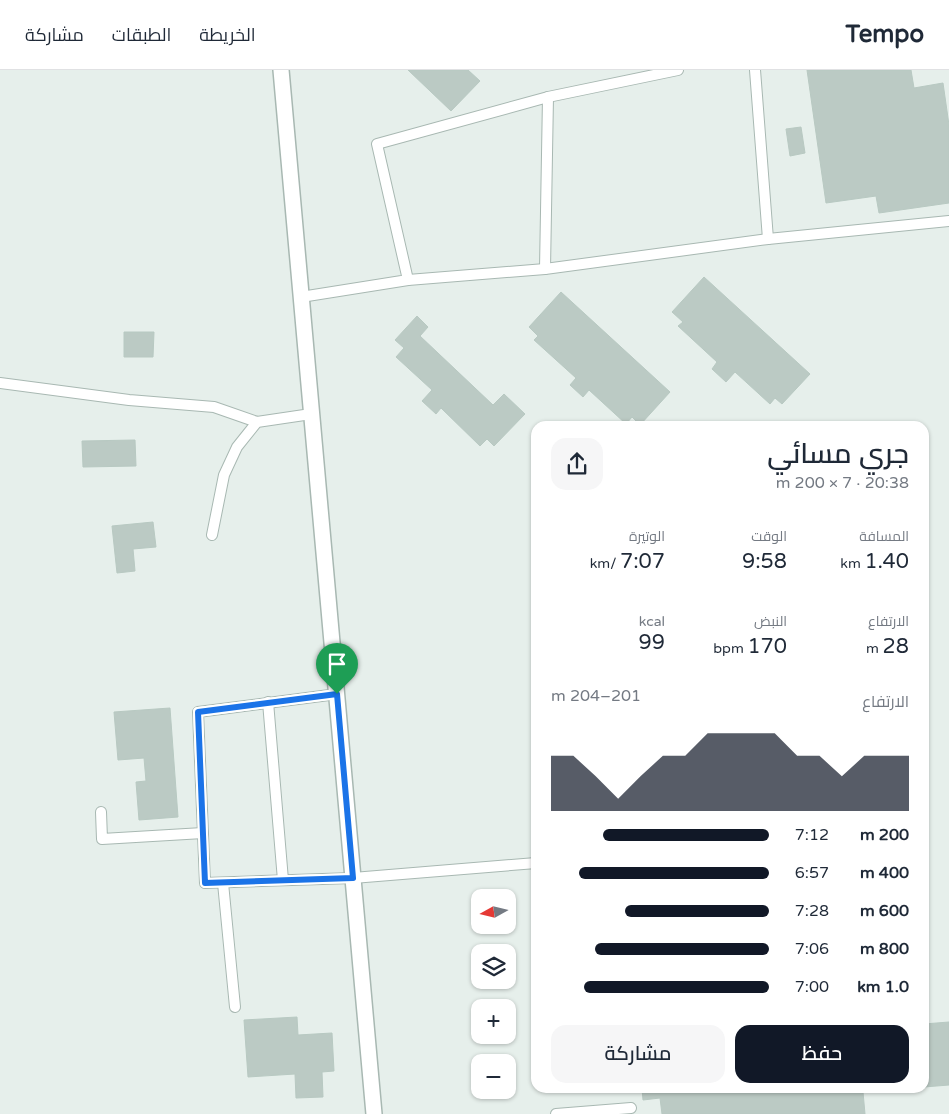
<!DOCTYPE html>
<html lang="ar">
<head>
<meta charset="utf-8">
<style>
	:root { --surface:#fff; --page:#f6f6f7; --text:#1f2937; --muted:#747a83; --line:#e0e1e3; --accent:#111827 }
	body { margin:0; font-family:"Varela Round",Cairo,sans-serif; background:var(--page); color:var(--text); direction:rtl; height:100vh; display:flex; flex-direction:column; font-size:19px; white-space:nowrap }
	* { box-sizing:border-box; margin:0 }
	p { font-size:16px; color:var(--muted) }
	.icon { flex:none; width:28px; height:28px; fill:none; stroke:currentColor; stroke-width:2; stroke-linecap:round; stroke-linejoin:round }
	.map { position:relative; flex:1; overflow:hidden; direction:ltr }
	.panel { position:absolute; left:531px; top:351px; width:398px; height:672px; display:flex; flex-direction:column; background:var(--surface); border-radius:15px; box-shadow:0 1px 4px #0004; direction:rtl }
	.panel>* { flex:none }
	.needle { width:32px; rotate:262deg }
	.controls { position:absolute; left:471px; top:819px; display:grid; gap:10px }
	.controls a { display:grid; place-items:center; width:45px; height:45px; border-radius:10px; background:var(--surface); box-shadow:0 1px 4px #0004; font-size:25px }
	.pin { position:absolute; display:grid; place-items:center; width:42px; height:42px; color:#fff; margin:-51px -21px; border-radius:50% 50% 50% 0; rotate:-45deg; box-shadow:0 0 5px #0007 }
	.pin .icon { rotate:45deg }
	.round { display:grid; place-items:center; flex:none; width:52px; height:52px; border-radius:15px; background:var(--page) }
	.head { display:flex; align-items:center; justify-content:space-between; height:85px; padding:0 20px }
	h1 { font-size:28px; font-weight:600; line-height:38px }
	.figures { display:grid; grid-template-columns:repeat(3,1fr); gap:8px; height:85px; padding:5px 20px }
	.figures div { display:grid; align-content:center }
	.figures b { font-size:21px; font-weight:600 }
	.figures small { font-size:14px; font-weight:400 }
	.figures p { font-size:14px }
	.chart { height:140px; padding:10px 20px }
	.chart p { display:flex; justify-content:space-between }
	.chart svg { width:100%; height:90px; margin-top:5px; fill:var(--accent); opacity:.7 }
	.action { display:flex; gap:10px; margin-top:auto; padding:10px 20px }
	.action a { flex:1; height:58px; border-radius:15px; background:var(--accent); color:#fff; font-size:20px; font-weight:600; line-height:58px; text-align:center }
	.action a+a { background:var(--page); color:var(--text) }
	ul { padding:0 20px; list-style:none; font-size:16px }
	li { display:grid; grid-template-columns:80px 60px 1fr; align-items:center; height:38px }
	li i { height:12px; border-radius:6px; background:var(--accent) }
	header { display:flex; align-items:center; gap:30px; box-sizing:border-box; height:70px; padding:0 25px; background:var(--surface); border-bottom:1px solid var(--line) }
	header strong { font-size:24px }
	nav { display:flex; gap:28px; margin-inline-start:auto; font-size:18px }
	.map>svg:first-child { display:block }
	.building { fill:#bbcac4; stroke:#b8c9c2 }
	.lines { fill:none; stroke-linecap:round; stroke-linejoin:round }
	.lane-casing { stroke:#a8b8b2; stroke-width:12 }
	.street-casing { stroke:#a8b8b2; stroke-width:18 }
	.lane { stroke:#fff; stroke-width:10 }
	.street { stroke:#fff; stroke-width:15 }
	.route-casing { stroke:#fff; stroke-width:10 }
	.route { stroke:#1a73e8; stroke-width:6 }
</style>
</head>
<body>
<header>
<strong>Tempo</strong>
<nav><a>الخريطة</a><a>الطبقات</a><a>مشاركة</a></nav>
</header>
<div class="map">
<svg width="949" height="1044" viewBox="0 0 949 1044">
	<rect width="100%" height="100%" fill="#e6efeb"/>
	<g class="building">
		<path d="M 408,0 L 468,0 L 480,11 L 451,41 Z"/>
		<path d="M 807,0 L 911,0 L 914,18 L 943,13 L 949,55 L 949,133 L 879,143 L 876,126 L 826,133 Z"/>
		<path d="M 801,57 L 805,83 L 790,86 L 786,59 Z"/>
		<path d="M 704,207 L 810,304 L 782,334 L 775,328 L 770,334 L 735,302 L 726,312 L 712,299 L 717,292 L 678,256 L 683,252 L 672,242 Z"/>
		<path d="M 561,222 L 670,322 L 640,355 L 632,347 L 626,354 L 589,320 L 583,327 L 570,315 L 576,308 L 534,270 L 538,266 L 529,257 Z"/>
		<path d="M 417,246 L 428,257 L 420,266 L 493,335 L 504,324 L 525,344 L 494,376 L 487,369 L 480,376 L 441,338 L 436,344 L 422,331 L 432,320 L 396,287 L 404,278 L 395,270 Z"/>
		<path d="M 124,262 L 154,262 L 153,287 L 124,287 Z"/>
		<path d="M 135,370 L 136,396 L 83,397 L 82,371 Z"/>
		<path d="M 153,452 L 156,477 L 133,479 L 135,501 L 117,503 L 112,456 Z"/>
		<path d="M 170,638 L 178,747 L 139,750 L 136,712 L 146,711 L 144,688 L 118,690 L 114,642 Z"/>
		<path d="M 297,947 L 298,965 L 332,963 L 334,1001 L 322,1002 L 323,1027 L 296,1028 L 295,1004 L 248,1007 L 244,950 Z"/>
		<path d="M 949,952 L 949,1015 L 924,1017 L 924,954 Z"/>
		<path d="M 642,1019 L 899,1019 L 863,1022 L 865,1044 L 662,1044 L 660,1028 L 643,1030 Z"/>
	</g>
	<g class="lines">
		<g class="lane-casing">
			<g id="lane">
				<path d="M 755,0 L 768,169"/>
				<path d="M 545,199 L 548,27"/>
				<path d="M 408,210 L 545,199 L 768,169 L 949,151"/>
				<path d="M 301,227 L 408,210 L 377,74 L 548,27 L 678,0"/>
				<path d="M 0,313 L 129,330 L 214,337 L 257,352"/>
				<path d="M 212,465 L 224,405 L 237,377 L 257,352 L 311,344"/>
				<path d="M 337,624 L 198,642 L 205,813 L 353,808 L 536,793"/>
				<path d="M 268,632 L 283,810"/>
				<path d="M 101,742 L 102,769 L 203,763"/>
				<path d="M 223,813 L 235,937"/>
				<path d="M 556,1044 L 631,1038"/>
			</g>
		</g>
		<g class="street-casing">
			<path id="street" d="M 281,0 L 374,1044"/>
		</g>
		<use href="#lane" class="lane"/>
		<use href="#street" class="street"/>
	</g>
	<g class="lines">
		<g class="route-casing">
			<path id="route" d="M 337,624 L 353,808 L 205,813 L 198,642 Z"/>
		</g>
		<use href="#route" class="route"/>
	</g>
</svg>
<div class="controls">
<a><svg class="needle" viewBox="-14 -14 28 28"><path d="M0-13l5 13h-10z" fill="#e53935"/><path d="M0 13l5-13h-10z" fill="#747a83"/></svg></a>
<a><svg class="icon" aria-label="layers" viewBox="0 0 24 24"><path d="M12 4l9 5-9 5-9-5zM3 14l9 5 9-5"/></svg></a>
<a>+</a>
<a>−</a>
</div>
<div class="pin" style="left:337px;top:624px;background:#1e9e55"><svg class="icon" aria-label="arrive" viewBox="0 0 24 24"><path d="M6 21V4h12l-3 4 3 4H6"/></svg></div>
<section class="panel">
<div class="head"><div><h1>جري مسائي</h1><p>20:38 · 7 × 200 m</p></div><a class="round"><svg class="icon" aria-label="share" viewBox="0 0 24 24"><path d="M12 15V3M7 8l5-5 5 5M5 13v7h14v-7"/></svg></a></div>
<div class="figures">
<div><p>المسافة</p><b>1.40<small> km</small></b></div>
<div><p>الوقت</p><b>9:58</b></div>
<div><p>الوتيرة</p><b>7:07<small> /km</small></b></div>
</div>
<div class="figures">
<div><p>الارتفاع</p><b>28<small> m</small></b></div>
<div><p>النبض</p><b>170<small> bpm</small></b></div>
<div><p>kcal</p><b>99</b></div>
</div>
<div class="chart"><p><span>الارتفاع</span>201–204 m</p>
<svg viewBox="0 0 160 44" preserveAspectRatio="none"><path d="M0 44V17L10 17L20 27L30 38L40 27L50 17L60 17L70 6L80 6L90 6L100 6L110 17L120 17L130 27L140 17L150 17L160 17V44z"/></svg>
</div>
<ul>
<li><b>200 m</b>7:12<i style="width:76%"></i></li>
<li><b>400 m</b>6:57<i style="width:87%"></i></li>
<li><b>600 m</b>7:28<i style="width:66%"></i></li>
<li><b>800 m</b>7:06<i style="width:80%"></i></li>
<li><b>1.0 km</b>7:00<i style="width:85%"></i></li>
</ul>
<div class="action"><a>حفظ</a><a>مشاركة</a></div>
</section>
</div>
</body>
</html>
